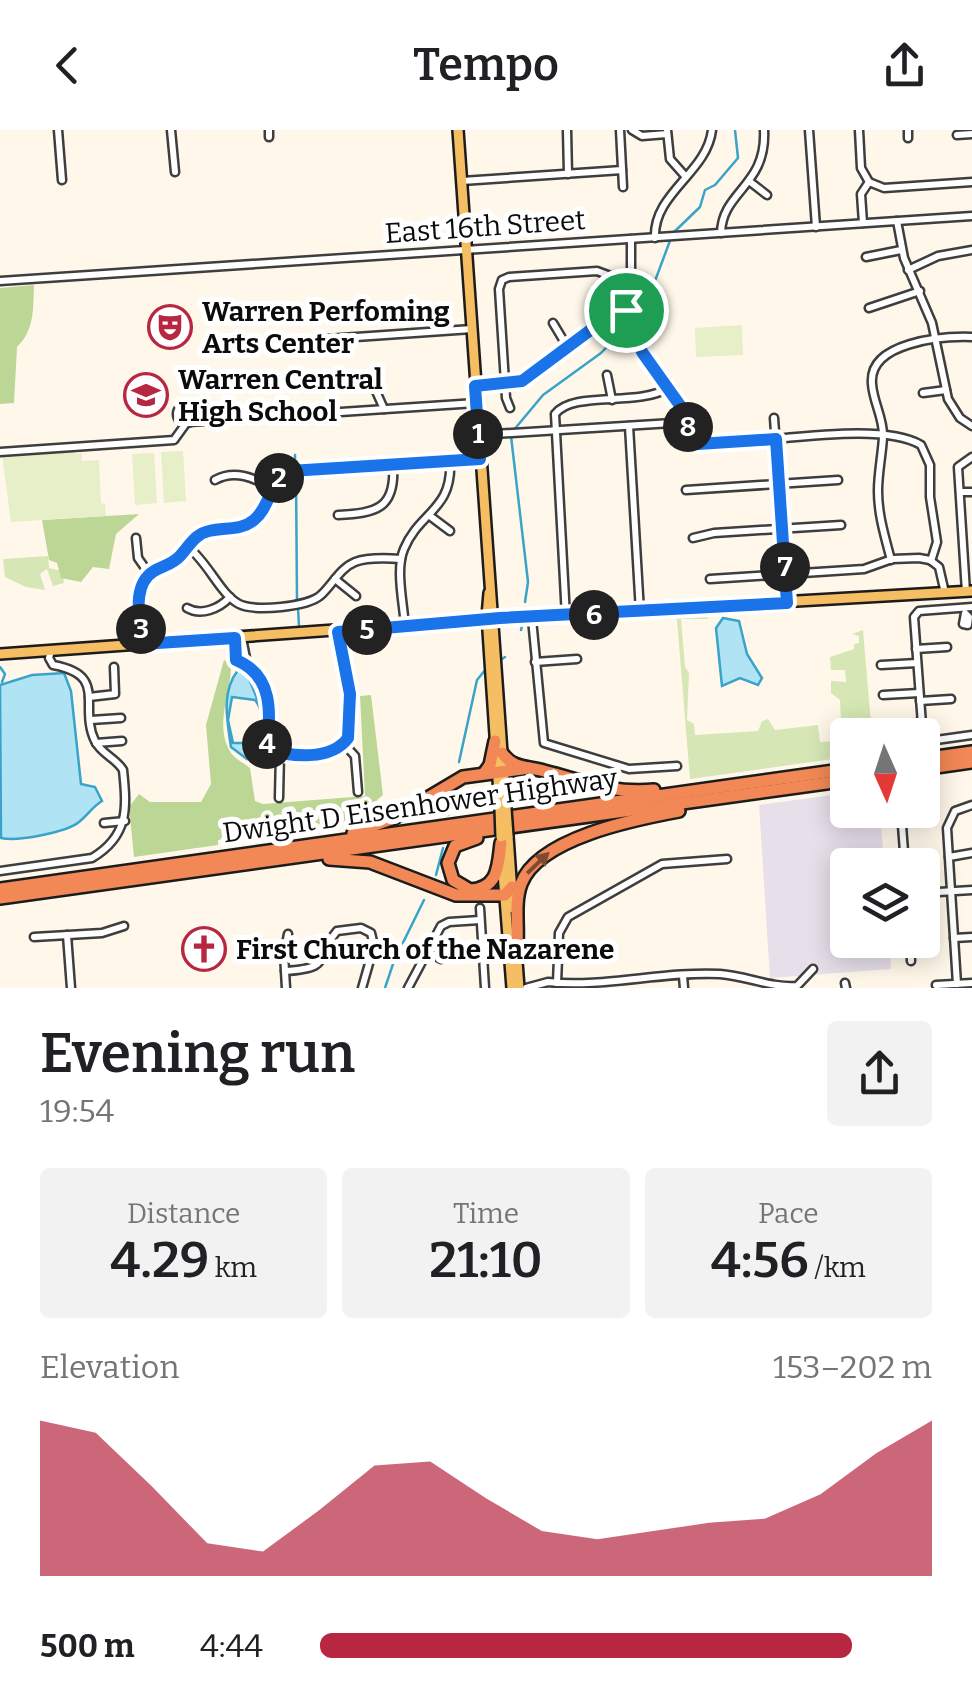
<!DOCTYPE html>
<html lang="en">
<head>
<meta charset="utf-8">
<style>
	:root { --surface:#fff; --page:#f2f2f2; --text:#202124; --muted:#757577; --accent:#b72741 }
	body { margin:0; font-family:Bitter,serif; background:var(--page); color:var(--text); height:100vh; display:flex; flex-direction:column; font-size:38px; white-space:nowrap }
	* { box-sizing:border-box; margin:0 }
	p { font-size:32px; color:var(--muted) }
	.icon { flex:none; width:55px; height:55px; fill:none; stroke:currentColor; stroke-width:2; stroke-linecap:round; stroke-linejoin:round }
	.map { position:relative; height:858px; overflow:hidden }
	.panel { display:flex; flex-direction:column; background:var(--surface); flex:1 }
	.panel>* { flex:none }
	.needle { width:65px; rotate:177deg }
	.fabs { position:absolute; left:830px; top:588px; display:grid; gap:20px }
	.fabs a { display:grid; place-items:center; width:110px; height:110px; border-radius:10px; background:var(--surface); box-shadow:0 5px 25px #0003; font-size:50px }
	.pin { position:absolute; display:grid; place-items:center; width:85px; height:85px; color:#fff; margin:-42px; border:5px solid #fff; border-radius:50%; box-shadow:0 2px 10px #0007 }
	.km { position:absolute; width:50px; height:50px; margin:-25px; border-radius:50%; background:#222; color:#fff; font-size:28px; line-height:50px; text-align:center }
	.round { display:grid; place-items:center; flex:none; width:105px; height:105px; border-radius:10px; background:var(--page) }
	.summary { display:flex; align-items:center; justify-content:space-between; height:170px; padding:0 40px }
	h1 { font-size:55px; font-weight:600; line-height:75px }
	.figures { display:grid; grid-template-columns:repeat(3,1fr); gap:15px; height:170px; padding:10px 40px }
	.figures div { display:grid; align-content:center; border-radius:10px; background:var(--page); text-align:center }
	.figures b { font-size:50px; font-weight:600 }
	.figures small { font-size:28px; font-weight:400 }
	.figures p { font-size:28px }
	.chart { height:280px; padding:20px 40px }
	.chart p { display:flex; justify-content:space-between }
	.chart svg { width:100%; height:180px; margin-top:10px; fill:var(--accent); opacity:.7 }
	ul { padding:0 40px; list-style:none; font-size:32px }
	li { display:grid; grid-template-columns:160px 120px 1fr; align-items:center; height:75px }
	li i { height:25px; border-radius:12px; background:var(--accent) }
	header { display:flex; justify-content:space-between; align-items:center; height:130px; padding:0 40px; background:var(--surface); font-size:45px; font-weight:600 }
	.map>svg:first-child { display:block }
	.industrial { fill:#e7dfea }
	.green { fill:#d6e7b5 }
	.forest { fill:#bcd795 }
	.pitch { fill:#e6efc7 }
	.water { fill:#b0e4f4; stroke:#39a3c9; stroke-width:2.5; fill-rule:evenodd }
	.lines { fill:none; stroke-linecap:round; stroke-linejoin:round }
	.stream { stroke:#39a3c9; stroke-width:2.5 }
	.minor-casing { stroke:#3e3e3e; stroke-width:11 }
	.major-casing { stroke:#1c1c1c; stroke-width:14 }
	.highway-casing { stroke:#1c1c1c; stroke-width:16 }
	.minor { stroke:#fff; stroke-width:6 }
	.major { stroke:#f5be63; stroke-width:9 }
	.highway { stroke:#f18855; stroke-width:11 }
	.major-bridge-casing { stroke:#1c1c1c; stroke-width:14; stroke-linecap:butt }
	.major-bridge { stroke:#f5be63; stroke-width:9 }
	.oneway { fill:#7e4a30 }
	.route-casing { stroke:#fff; stroke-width:20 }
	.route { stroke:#1a73e8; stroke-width:12 }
	.labels { text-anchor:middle; stroke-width:10; stroke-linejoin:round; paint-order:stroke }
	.street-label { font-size:28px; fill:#0b0b0b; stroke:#fff }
	.poi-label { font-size:28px; font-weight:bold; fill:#0b0b0b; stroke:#fff; text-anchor:start }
</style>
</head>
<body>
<header><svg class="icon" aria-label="back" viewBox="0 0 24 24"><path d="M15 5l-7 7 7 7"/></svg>Tempo<svg class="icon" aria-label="share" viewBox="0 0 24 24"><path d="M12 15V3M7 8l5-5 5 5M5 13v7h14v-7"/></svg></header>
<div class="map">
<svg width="972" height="858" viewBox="0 0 972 858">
	<rect width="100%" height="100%" fill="#fff8ea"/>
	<path class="industrial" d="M 847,663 L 848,680 L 880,680 L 884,735 L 848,735 L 848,810 L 889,810 L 891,839 L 770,848 L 759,675 Z"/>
	<g class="green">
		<path d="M 48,426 L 49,438 L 62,441 L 64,453 L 53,456 L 47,439 L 40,444 L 45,460 L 26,457 L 5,447 L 3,429 Z"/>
		<path d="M 703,483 L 709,489 L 681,489 L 685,537 L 689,543 L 687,590 L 694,594 L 695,605 L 758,601 L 762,591 L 768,589 L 775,600 L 818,595 L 820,612 L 842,611 L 840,570 L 831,563 L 831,551 L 846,552 L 845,540 L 831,540 L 830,527 L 854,519 L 854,514 L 859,513 L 859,506 L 852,504 L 863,500 L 872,605 L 848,605 L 847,627 L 690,649 L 677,490 L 673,486 Z"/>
	</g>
	<g class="forest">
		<path d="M 34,155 C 33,179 35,199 17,217 L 14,273 L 0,274 L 0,158 Z"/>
		<path d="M 139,384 L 116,404 L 109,439 L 93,437 L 81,452 L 61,448 L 57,433 L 49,430 L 42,390 Z"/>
		<path d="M 224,530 L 231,534 C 232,563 213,595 231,623 C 235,629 244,633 250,638 L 255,671 L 263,674 L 365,666 L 360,566 L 371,565 L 383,665 L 369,677 L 364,689 L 286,704 L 218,710 L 218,715 L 134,727 L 129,677 L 139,664 L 150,672 L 201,672 L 211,654 L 206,595 Z"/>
	</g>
	<g class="pitch">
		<path d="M 742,195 L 743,225 L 696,227 L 695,198 Z"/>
		<path d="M 74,321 L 75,324 L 82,323 L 82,331 L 99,330 L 101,373 L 105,374 L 106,386 L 11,392 L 2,325 Z"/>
		<path d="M 183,321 L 186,371 L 164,373 L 161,322 Z"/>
		<path d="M 154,323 L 157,373 L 135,375 L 132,324 Z"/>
	</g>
	<g class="water">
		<path d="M 723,488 L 739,491 L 747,524 L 762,548 L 758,555 L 740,548 L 722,556 L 716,498 Z"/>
		<path d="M 238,540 L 245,540 C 258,570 275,600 247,629 L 231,617 C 227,590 221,562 238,540 ZM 232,567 L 255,570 C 265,582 262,600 256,613 L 233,613 L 228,590 Z"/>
		<path d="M 64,543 L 71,561 L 81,654 L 95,657 L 102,671 C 92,677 89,684 79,692 C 67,702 17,712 1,708 L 0,555 L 32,545 Z"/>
	</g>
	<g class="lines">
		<g class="stream">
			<path d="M 673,103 L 700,77 L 705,60 L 715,55 L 738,28 L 735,0"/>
			<path d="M 636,188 L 649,167 L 671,108"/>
			<path d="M 513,301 L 543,265 L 601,223 L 629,194"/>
			<path d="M 511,306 L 528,452 L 525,472"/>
			<path d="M 295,325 L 295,337"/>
			<path d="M 296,344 L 297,470"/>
			<path d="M 298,478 L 299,497"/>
			<path d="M 521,500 L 522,496"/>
			<path d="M 502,529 L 505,527"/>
			<path d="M 0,537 L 5,544 L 2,552"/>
			<path d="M 459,632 L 477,550 L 486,539"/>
			<path d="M 448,685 L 451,670"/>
			<path d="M 436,745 L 443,718"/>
			<path d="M 385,858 L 394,831 L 424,770"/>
		</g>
		<g class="minor-casing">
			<g id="minor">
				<path d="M 58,0 L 62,50"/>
				<path d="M 171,0 L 175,42"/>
				<path d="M 269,0 L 269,7"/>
				<path d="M 567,0 L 568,44"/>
				<path d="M 620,0 L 623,57"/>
				<path d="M 632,0 L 642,6 L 667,4"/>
				<path d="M 667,0 L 670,29 L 686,47"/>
				<path d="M 809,0 L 816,97"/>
				<path d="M 859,0 L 861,38 L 869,52"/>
				<path d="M 957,5 L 972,4"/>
				<path d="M 908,8 L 908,0"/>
				<path d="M 462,51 L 622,40"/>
				<path d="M 749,51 L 767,65"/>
				<path d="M 869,52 L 884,58 L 972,52"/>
				<path d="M 897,91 L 904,128 L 932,193 L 948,269 L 960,288 L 972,296"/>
				<path d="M 863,93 L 861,64 L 869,52"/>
				<path d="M 721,103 C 722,61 767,56 764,0"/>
				<path d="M 655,108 C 653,63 707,43 712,0"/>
				<path d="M 866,127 L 901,120"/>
				<path d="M 908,140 L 938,126 L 972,120"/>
				<path d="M 0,151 L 972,86"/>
				<path d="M 616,174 L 630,185 L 642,221 L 683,280 L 689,308 L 694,313 C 751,318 875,288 921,315 L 930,335 L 930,367 L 937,412 L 931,431"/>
				<path d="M 869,178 L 920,161"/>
				<path d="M 553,193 L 568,218"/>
				<path d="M 298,211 L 472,199"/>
				<path d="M 607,245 L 612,270"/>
				<path d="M 302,256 L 364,253 L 375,259 L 384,279"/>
				<path d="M 476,256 L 520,253 L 604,190 L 631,147 L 631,109"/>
				<path d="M 923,263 L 946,260"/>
				<circle cx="186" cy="284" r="9"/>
				<path d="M 510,278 L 506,268 L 499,159 L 502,150 L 509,147 L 597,141 L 629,153"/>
				<path d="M 774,288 L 787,471"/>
				<path d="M 189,292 L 476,273"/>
				<path d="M 629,296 L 640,482"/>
				<path d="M 479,305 L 688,292"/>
				<path d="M 0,322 L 174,310 L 187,292"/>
				<path d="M 215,350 C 235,339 254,348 273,358"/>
				<path d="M 686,360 L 838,350"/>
				<path d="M 960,362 L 972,362"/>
				<path d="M 338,385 C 376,383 396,379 393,335"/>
				<path d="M 430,386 L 450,401"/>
				<path d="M 136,408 L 138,428 L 150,445"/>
				<path d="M 693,408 L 714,403 L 841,395"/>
				<path d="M 187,416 C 208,432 220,464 239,474 C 255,482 308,477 321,465 C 333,454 340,438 355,432 C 368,427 387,428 401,429"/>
				<path d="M 891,430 C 885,407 878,385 878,361 C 878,343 882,325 883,307 C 884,289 873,272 872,254 C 868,212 942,206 972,207"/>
				<path d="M 335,449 L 356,466"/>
				<path d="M 710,449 L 864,439 L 892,429 L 919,428 L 930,430 L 939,437 L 945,463"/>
				<path d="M 966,462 L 958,337 L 972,327"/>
				<path d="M 972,477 L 919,481 L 914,487 L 923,608 L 929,611 L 972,605"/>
				<path d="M 187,478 C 201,486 219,479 230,467"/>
				<path d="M 965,483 L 969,487 L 968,495 L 963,494 Z"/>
				<path d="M 566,487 L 555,284 C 573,260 638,277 668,258"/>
				<path d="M 532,489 L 544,613 L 629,639 L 677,636"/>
				<path d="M 405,498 C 404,475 395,440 404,419 C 419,382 453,380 450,331"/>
				<path d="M 338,502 C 341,537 362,581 344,614"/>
				<path d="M 242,508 L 247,533"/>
				<path d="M 235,509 L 236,530 C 275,545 270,585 267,619 C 291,627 323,629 344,614"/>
				<path d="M 142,514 L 139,466 L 146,449 L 176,430 L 200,404 L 239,398 L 253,391 L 262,380 L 277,351 L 286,343 L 480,329"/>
				<path d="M 916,519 L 947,517"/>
				<path d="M 535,532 L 577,529"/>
				<path d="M 881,535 L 917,533"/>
				<path d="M 883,565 L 919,563"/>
				<path d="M 89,567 L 115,564 L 114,537"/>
				<path d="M 920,571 L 951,569"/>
				<path d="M 91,590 L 121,588"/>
				<path d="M 885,595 L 922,593"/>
				<path d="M 96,613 L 122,611"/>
				<path d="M 344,614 L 355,626 L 358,662"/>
				<path d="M 279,668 L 280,623"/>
				<path d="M 901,682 L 905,735"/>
				<path d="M 104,693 L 125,691"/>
				<path d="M 949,727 L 972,723"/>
				<path d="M 0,741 L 92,728 C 129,706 127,678 123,640 C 116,628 101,624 95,611 C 78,576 109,545 53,535 L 49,528 L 51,521"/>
				<path d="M 922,763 L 972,760"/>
				<path d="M 480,778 L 485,858"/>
				<path d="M 67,805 L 71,858"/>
				<path d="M 34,807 L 102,803 L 124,796"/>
				<path d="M 954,808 L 972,807"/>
				<path d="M 910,810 L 911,831"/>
				<path d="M 427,821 L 441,829"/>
				<path d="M 285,841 C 334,838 313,829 337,801 L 361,798 L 371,803 L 374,816 L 362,858"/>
				<path d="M 683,846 L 684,858"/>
				<path d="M 557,853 L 559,803 L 568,787 L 662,734 L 727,729"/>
				<path d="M 845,853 L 846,858"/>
				<path d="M 957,854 L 947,698 L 955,681 L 972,675"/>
				<path d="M 936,855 L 972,853"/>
				<path d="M 286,858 L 284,824 L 288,804"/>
				<path d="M 408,858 L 441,796 L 449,792 L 480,790"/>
				<path d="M 526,858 L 548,852 C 602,858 665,841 720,844 C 747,846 771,858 797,856 L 813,839"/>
			</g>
		</g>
		<g class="major-casing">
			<g id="major">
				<path d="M 458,0 L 506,679"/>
				<path d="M 489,463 L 487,486 L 500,679"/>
				<path d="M 0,524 L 502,488 L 972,461"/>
				<path d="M 508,706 L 513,778"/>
				<path d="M 502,730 L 512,858"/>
				<path d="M 516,818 L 519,858"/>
			</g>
		</g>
		<g class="highway-casing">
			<g id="highway">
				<path d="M 502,623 C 513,639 527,636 544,641 C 584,651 610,664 654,660"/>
				<path d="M 922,629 L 972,622"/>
				<path d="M 922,639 L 972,632"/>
				<path d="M 485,642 L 490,635 L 495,611"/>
				<path d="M 353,703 L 394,688 L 463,647 L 529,638"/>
				<path d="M 477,708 L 455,716 L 448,733 L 453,750 L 470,760 C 499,758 498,736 501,713"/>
				<path d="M 329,729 L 370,732 L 456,765 L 505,765 L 512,757"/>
				<path d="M 0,759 L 848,639"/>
				<path d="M 0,768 L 848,650"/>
				<path d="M 516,824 C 520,801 513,775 521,754 C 538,708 636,689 679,681"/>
			</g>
		</g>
		<use href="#minor" class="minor"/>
		<use href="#major" class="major"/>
		<use href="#highway" class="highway"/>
		<g class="major-bridge-casing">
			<g id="major-bridge">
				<path d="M 500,679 L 501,707"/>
				<path d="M 506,679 L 508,706"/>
			</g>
		</g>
		<use href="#major-bridge" class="major-bridge"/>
	</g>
	<defs><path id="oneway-solid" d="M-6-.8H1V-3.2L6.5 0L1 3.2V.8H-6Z" transform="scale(2.5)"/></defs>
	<use class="oneway" href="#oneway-solid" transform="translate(538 733) rotate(-44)"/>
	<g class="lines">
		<g class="route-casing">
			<path id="route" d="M 616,174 L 630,184 L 642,222 L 684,281 L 692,311 L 698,314 L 776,309 L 787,473 L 500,488 L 338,502 L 350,564 L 348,608 C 331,631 291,627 267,619 C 270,585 275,546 236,530 L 235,508 L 142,514 C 141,492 130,456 154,441 C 163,436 173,434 180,426 C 190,415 195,404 209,401 C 225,397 241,401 254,390 C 271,376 269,351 290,341 L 480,329 L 475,256 L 522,251 L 604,190 Z"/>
		</g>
		<use href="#route" class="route"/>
	</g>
	<defs>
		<g id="theatre-ring" transform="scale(2.25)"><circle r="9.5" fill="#fff" stroke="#b72741" stroke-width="1.5"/><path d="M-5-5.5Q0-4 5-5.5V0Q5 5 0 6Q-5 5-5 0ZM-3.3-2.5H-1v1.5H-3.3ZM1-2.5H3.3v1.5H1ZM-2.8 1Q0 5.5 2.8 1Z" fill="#b72741"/></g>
		<g id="school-ring" transform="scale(2.25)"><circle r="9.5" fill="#fff" stroke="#b72741" stroke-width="1.5"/><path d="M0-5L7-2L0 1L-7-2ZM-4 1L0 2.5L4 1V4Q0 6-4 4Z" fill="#b72741"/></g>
		<g id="church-ring" transform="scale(2.25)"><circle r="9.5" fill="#fff" stroke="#b72741" stroke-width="1.5"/><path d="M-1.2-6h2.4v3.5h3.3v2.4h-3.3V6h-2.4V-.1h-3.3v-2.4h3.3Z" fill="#b72741"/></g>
	</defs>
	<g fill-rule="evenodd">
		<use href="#theatre-ring" x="170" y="197"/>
		<use href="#school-ring" x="146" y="265"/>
		<use href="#church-ring" x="204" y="819"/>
	</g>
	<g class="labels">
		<g class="street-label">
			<text transform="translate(485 96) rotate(-4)" y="10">East 16th Street</text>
			<text transform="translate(420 675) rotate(-8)" y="10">Dwight D Eisenhower Highway</text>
		</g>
		<g class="poi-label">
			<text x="202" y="191">Warren Perfoming<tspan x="202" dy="32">Arts Center</tspan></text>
			<text x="178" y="259">Warren Central<tspan x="178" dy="32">High School</tspan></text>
			<text x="236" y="829">First Church of the Nazarene</text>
		</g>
	</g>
</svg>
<div class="fabs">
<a><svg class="needle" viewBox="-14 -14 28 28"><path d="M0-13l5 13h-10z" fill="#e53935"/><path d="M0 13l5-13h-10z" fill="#757577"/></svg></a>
<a><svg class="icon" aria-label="layers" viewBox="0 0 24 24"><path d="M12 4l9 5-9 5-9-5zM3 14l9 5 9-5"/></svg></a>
</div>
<div class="pin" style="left:626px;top:180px;background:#1e9e55"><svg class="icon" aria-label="arrive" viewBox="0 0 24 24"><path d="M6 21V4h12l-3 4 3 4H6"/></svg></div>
<b class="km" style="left:478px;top:304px">1</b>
<b class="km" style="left:279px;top:348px">2</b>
<b class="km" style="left:141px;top:499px">3</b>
<b class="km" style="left:267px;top:614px">4</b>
<b class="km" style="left:367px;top:500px">5</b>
<b class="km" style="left:594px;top:485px">6</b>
<b class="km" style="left:785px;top:437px">7</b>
<b class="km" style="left:688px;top:297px">8</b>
</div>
<section class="panel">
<div class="summary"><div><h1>Evening run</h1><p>19:54</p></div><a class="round"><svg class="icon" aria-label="share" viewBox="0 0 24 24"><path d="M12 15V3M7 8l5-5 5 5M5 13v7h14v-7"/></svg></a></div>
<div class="figures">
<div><p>Distance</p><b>4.29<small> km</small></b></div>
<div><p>Time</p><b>21:10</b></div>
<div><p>Pace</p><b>4:56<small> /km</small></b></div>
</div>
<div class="chart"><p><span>Elevation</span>153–202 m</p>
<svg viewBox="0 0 160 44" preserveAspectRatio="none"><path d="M0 44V6L10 9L20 22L30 36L40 38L50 28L60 17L70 16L80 25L90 33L100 35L110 33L120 31L130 30L140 24L150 14L160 6V44z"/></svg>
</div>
<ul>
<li><b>500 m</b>4:44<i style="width:87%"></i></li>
</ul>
</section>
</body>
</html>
